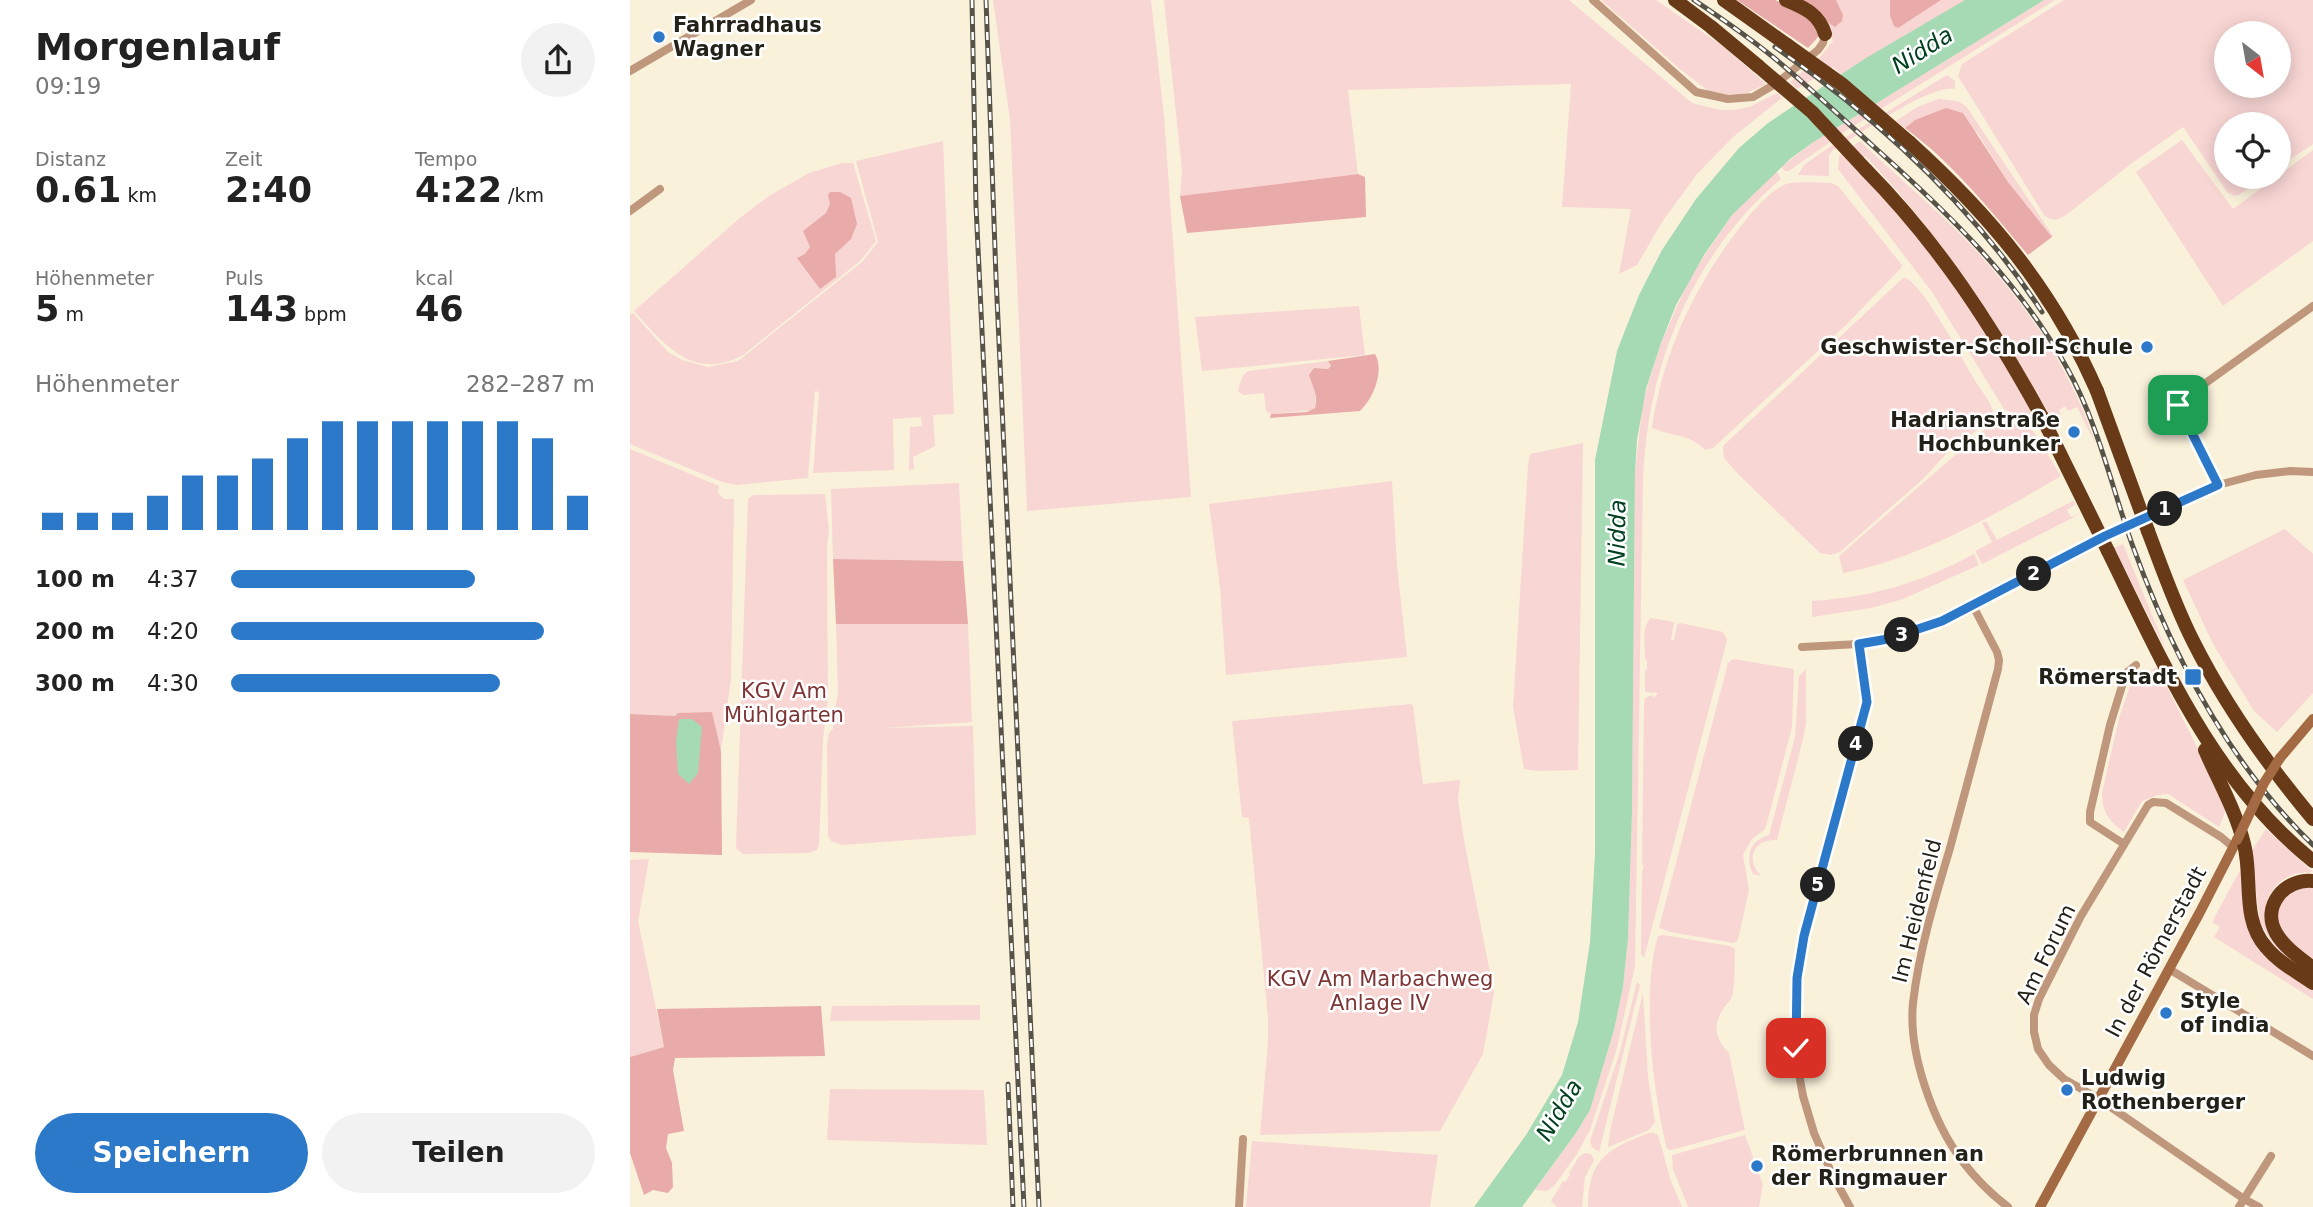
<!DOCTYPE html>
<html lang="de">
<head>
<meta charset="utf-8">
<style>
	:root { --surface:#fff; --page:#f2f2f2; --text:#222; --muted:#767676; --accent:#2d79c9 }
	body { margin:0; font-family:"DejaVu Sans",sans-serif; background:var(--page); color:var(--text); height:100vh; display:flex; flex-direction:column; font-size:26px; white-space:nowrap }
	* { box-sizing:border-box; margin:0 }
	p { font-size:23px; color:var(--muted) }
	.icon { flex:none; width:38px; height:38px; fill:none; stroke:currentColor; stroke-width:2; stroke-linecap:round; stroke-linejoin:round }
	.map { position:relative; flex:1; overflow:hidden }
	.panel { display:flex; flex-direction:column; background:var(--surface); width:630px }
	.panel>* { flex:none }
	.needle { width:46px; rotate:149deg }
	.buttons { position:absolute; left:1584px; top:21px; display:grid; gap:14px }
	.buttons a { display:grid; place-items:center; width:77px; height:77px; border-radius:50%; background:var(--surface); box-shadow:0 4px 18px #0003; font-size:35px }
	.pin { position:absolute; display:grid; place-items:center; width:60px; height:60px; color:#fff; margin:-30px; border-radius:14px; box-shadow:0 4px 10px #0006 }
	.km { position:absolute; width:35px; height:35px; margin:-18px; border-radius:50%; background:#222; color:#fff; font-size:19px; line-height:35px; text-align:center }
	.round { display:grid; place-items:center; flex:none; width:74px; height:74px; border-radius:37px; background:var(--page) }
	.overview { display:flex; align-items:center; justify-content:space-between; height:119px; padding:0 35px }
	h1 { font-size:38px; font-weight:700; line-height:52px }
	.stats { display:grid; grid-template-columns:repeat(3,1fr); gap:10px; height:119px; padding:7px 35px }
	.stats div { display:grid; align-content:center }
	.stats b { font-size:35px; font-weight:700 }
	.stats small { font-size:19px; font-weight:400 }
	.stats p { font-size:19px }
	.chart { height:196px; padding:14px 35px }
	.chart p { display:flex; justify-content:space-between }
	.chart svg { width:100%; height:126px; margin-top:7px; stroke:var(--accent); stroke-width:6 }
	.cta { display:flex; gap:14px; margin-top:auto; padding:14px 35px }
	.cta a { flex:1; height:80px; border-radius:42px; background:var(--accent); color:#fff; font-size:28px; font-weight:700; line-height:80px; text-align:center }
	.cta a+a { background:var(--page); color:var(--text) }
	ul { padding:0 35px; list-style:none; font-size:23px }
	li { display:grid; grid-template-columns:112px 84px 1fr; align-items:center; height:52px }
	li i { height:18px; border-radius:9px; background:var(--accent) }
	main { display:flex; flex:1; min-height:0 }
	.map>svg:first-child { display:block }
	.green { fill:#f8d6d4; fill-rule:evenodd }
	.forest { fill:#e9aba9 }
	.water { fill:#a6dab5 }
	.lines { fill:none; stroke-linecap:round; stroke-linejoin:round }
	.street { stroke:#bf977d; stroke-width:8 }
	.secondary { stroke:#a46a43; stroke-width:10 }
	.highway { stroke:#683a18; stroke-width:14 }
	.rail-casing { stroke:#575348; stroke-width:5 }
	.rail { stroke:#fff; stroke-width:2.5; stroke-dasharray:8; stroke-linecap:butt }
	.secondary-bridge { stroke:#a46a43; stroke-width:10 }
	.highway-bridge { stroke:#683a18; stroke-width:14 }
	.route-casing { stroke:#fff; stroke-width:14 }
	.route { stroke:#2d79c9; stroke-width:9 }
	.poi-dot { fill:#2d79c9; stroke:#fff; stroke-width:2.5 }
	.labels { text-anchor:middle; stroke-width:5; stroke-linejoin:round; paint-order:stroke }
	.poi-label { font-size:21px; font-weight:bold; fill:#242119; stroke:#fff; text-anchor:start }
	.park-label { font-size:21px; fill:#7f3536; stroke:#fff }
	.street-label { font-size:21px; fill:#242119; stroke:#fff }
	.water-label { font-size:23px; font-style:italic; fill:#00401f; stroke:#fff }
</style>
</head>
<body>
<main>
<section class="panel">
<div class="overview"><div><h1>Morgenlauf</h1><p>09:19</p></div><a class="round"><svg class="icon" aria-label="share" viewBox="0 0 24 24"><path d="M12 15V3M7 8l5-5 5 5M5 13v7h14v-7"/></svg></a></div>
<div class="stats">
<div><p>Distanz</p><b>0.61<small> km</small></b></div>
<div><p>Zeit</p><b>2:40</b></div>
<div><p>Tempo</p><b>4:22<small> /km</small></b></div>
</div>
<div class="stats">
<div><p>Höhenmeter</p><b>5<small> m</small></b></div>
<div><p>Puls</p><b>143<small> bpm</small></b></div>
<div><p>kcal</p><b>46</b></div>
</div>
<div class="chart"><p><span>Höhenmeter</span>282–287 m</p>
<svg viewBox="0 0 160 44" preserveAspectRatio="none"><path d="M5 44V38M15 44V38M25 44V38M35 44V32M45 44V25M55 44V25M65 44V19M75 44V12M85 44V6M95 44V6M105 44V6M115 44V6M125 44V6M135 44V6M145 44V12M155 44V32"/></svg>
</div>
<ul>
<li><b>100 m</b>4:37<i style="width:67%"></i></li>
<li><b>200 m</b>4:20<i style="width:86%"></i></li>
<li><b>300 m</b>4:30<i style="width:74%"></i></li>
</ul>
<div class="cta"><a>Speichern</a><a>Teilen</a></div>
</section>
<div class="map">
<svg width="1683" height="1207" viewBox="0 0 1683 1207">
	<rect width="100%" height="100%" fill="#faf1db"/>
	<g class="green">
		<path d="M 363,0 L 521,0 L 534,116 L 561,497 L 397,511 L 380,119 Z"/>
		<path d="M 534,0 L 939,0 L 1062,103 L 1090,110 L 1103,110 L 1119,107 L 1147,93 L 1152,98 L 1103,137 L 1067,174 L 1032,222 L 1007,265 L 989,274 L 1001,209 L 932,207 L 941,84 L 718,90 L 728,174 L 550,196 L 552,171 Z"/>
		<path d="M 971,0 L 1026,0 L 1094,47 L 1136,84 L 1117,93 L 1104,95 L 1080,92 L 1051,70 Z"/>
		<path d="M 1163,0 L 1335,0 L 1212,75 L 1203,67 L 1167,89 L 1160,82 L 1191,56 L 1203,41 L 1198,24 Z"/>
		<path d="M 1414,0 L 1425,0 L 1214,132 L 1159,171 L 1155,171 L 1151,167 L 1182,143 Z"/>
		<path d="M 1434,0 L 1683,0 L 1683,144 L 1649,167 L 1648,124 L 1596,124 L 1596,177 L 1633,177 L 1609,195 L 1604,196 L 1598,193 L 1553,127 L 1502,163 L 1435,216 C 1426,221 1421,221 1414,215 L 1328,76 L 1332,64 ZM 1596,33 L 1648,33 L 1648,86 L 1596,86 Z"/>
		<path d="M 1317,75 L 1325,81 L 1325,89 C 1302,83 1225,137 1202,151 L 1199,155 L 1199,176 L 1168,175 L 1174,165 L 1201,146 Z"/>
		<path d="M 1309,99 L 1327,101 L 1336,106 L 1423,236 L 1422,237 L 1378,182 L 1347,132 L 1285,120 L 1275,128 L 1266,121 L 1287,107 Z"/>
		<path d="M 1552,140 L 1603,209 L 1683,150 L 1683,241 L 1593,306 L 1506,172 Z"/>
		<path d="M 313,141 L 324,414 L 303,415 L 305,446 L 283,457 L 284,469 L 279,470 L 280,427 L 292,426 L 291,417 L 263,419 L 264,470 L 183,473 L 189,392 L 185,391 L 178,478 L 106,485 L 92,482 L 0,444 L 0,315 L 3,313 L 38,352 L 52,360 L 78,367 L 108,361 L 232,262 L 248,242 L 226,161 Z"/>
		<path d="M 1230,141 C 1262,172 1296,200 1328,232 C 1388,292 1439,363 1466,445 L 1447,407 L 1438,411 L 1435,406 L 1429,410 L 1431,415 L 1419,414 C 1367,323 1309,232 1235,156 L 1224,166 L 1237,176 L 1303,256 L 1359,337 L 1401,408 L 1400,410 L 1403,417 L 1397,419 L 1374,409 L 1302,292 L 1208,169 L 1209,156 Z"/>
		<path d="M 212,163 L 223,163 L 246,241 L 230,261 L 113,355 C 63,382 34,344 4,311 L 111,217 L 139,196 L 179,173 Z"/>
		<path d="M 1146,171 L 1151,179 C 1062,254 1017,366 1013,481 L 1005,966 L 987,1048 L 960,1130 L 947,1154 L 924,1186 L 917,1191 L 905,1190 L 946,1133 L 960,1110 L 984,1030 L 993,987 L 998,940 L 1002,812 L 1005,473 L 1013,401 L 1031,343 L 1060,277 L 1102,215 Z"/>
		<path d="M 1175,182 L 1201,183 L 1208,186 L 1272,265 L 1271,268 L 1215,326 L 1083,448 L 1075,450 C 1058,433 1044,437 1022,428 C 1033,351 1066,282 1115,221 C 1125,209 1139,192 1154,185 C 1160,182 1168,183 1175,182 Z"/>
		<path d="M 1274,277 C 1294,285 1331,357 1343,377 C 1349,389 1359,398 1363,411 L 1358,419 L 1341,435 L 1337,431 L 1293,479 L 1210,552 L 1201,555 L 1190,553 L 1109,475 L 1094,458 L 1093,446 Z"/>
		<path d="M 729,306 L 735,355 L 572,371 L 565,317 Z"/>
		<path d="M 698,361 L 701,367 L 698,369 L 687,368 L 684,384 L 686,405 L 683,410 L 641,414 L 636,411 L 634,393 L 613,395 L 608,391 C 610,383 611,376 618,371 Z"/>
		<path d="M 1369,417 L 1403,431 L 1431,476 C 1364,515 1289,559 1213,573 L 1209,556 Z"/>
		<path d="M 953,443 L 948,770 L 908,771 L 894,769 L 883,707 L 898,465 L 900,454 Z"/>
		<path d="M 0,449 L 89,486 L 88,493 L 94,499 L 104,499 L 101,679 L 91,751 L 81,712 L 45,716 L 0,714 Z"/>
		<path d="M 762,481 L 767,565 L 777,657 L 596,675 L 590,588 L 579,504 Z"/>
		<path d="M 329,483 L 333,561 L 203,559 L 201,489 Z"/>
		<path d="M 195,494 L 199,531 L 197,546 L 198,698 L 193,740 L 189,845 L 187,850 L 178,853 L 113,854 L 106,848 L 118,499 L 123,495 Z"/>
		<path d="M 1443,501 L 1446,504 L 1437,510 L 1441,517 L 1450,514 L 1352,564 L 1345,551 L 1362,542 L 1352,523 L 1356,521 L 1367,540 Z"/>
		<path d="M 1655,529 L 1683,554 L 1683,693 L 1647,732 L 1624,711 L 1583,644 L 1553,580 Z"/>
		<path d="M 1493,544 L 1537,652 L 1484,548 Z"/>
		<path d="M 1344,554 L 1349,565 L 1273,599 L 1241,608 L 1182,617 L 1182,601 C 1243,597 1290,583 1344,554 Z"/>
		<path d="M 1021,618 L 1044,622 L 1041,640 L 1044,640 L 1047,625 L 1050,623 L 1093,632 L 1097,640 L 1014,958 L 1011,954 L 1011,947 L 1012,872 L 1014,865 L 1012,865 L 1014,704 L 1015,698 L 1022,695 L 1024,698 L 1028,693 L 1015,692 L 1015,671 L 1017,669 L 1017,661 L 1015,658 C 1015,646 1011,627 1021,618 Z"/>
		<path d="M 243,623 L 338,624 L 342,722 L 253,728 L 343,726 L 346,835 L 212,845 L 201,841 L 198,836 L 197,744 L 199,733 L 203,729 L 203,715 L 208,695 L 206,624 Z"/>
		<path d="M 1103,659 L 1164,669 L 1162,727 L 1141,808 L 1135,829 L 1122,839 L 1113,855 L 1119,890 L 1108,940 L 1104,943 L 1040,932 L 1029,928 L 1098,663 Z"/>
		<path d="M 1527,667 L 1597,807 L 1589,827 L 1538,794 L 1527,795 L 1512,801 L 1494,832 C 1479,821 1472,812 1472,793 L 1489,718 L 1501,683 Z"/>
		<path d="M 1176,669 L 1176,724 L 1173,739 L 1147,840 C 1123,839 1115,859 1131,876 L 1123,874 C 1115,857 1119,841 1139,835 L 1165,737 L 1169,676 Z"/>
		<path d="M 781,704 L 783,706 L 793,784 L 830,780 L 828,800 L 834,840 L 864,993 L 853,1054 L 810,1131 L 630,1135 L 638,1042 L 638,1018 L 619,818 L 612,817 L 602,721 Z"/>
		<path d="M 1636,829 L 1683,872 C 1677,873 1669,872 1662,875 C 1637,885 1626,917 1642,939 C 1653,953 1670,965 1683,977 L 1648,951 L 1640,940 L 1630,922 L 1621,852 Z"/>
		<path d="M 19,859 L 8,921 L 34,1047 L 0,1057 L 0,860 Z"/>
		<path d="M 1614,863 C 1615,888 1614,917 1624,941 C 1632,959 1665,981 1683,990 L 1683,999 L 1584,937 L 1590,927 L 1582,922 Z"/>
		<path d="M 1683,885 L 1683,961 L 1651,932 L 1646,910 L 1655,892 Z"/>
		<path d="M 1033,935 L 1100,946 L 1105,949 C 1104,962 1106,988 1101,999 C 1099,1002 1095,1006 1094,1008 C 1082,1024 1085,1040 1099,1053 L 1115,1130 L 1041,1150 L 1037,1149 C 1023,1094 1011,991 1028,936 Z"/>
		<path d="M 1007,982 L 1010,985 L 969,1152 L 962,1147 L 960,1141 L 989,1055 Z"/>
		<path d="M 1013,993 L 1018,1077 L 1025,1122 L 1019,1130 L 978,1147 L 980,1131 Z"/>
		<path d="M 350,1005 L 350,1020 L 200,1021 L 202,1006 Z"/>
		<path d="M 200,1089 L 354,1090 L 357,1145 L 197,1140 Z"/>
		<path d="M 1022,1132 L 1028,1135 L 1041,1181 L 1052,1207 L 958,1207 C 958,1158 979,1148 1022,1132 Z"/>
		<path d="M 1115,1135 L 1133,1185 L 1129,1207 L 1058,1207 L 1043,1169 L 1042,1155 Z"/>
		<path d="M 622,1141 L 808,1155 L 800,1207 L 616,1207 Z"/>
		<path d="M 955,1153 L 961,1154 L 964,1160 L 955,1177 L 952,1207 L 927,1207 L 921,1201 L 933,1181 L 935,1182 L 940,1175 L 939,1173 L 949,1157 Z"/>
	</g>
	<g class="forest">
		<path d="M 1107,0 L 1145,0 L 1183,17 L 1189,36 L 1178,48 Z"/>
		<path d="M 1163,0 L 1206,0 L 1213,15 L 1212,21 L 1205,27 Z"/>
		<path d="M 1260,0 L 1311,0 L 1268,28 L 1264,26 L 1260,16 Z"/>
		<path d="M 1316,108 L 1333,113 L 1378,182 L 1422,237 L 1398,255 C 1360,210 1323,163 1275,128 L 1285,120 Z"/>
		<path d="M 728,174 L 735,177 L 736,217 L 557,233 L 550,196 Z"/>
		<path d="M 200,192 L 210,192 L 221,198 L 227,224 L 221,239 L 205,254 L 206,277 L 190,289 L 167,258 L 175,254 L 180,247 L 173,231 L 196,213 L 200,204 L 198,195 Z"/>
		<path d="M 745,354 C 755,371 743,399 730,411 L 640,418 L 641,414 L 677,412 L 685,408 C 689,397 682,385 679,375 L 684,368 L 698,369 L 701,366 L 698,361 Z"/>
		<path d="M 203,559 L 333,561 L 338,624 L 206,624 Z"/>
		<path d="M 82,712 L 91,751 L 92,855 L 0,852 L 0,714 L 45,716 L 48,713 Z"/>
		<path d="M 191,1006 L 195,1056 L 45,1058 L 43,1070 L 54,1131 L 38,1134 L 36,1148 L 42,1163 L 43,1187 L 38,1193 L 23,1190 L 14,1195 L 0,1153 L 0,1057 L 34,1047 L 27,1009 Z"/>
	</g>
	<g class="water">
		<path d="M 1335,0 L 1414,0 L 1182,143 L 1160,159 L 1102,215 L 1074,255 L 1046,305 L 1031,343 L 1016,389 L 1007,440 L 1005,473 L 1002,812 L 998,939 L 993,987 L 984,1030 L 960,1110 L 946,1133 L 892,1207 L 844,1207 L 896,1135 L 932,1075 L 948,1022 L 960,942 L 965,853 L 965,460 L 987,351 L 1009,295 L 1032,250 L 1066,199 L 1109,148 L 1138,123 L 1236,58 Z"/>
		<path d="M 49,719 L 62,719 L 72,727 L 68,773 L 59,784 L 48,774 L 46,741 Z"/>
	</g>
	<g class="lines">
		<g class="street">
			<path d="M 963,0 L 1066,92 L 1098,99 L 1123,97 L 1147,83 L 1188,50 L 1193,43 L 1195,34"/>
			<path d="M 0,71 L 121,0"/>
			<path d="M 0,211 L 30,189"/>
			<path d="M 1588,485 L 1548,405 L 1552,400 L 1683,306"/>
			<path d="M 1343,606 L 1367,652 L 1369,660 L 1368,669 C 1352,728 1336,788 1320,848 C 1305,898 1289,951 1283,1003 C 1278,1052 1303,1123 1333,1162 C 1346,1179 1361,1194 1378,1207"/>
			<path d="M 1172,647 L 1229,644 L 1296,628 L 1475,536 L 1588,485 L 1626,475 L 1660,471 L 1683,472"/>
			<path d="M 1494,844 L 1460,822 L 1460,812 L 1480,725 L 1496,673 L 1506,665"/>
			<path d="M 1603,847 L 1591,837 L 1536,803 L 1523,802 L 1518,805 L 1451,916 L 1409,999 L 1404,1015 L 1404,1032 L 1408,1049 L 1419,1065 L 1434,1079 L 1469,1099 L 1614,1199 L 1629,1207"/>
			<path d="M 1539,969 L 1683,1056"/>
			<path d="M 609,1207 L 613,1139"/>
			<path d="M 1220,1207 L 1202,1174 L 1184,1133 L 1173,1096 L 1166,1057 L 1166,1028 L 1167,978 L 1174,936 L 1237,702 L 1229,644"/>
			<path d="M 1609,1207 L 1641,1156"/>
		</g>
		<g class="secondary">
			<path d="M 1650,758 L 1683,719"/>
			<path d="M 1410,1207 L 1570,912 L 1607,840"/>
		</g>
		<g class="highway">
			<path d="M 1045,0 L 1080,26 L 1128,66"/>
			<path d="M 1094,0 L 1157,45"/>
			<path d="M 1156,0 C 1175,8 1189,14 1195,34"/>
			<path d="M 1279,142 C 1360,215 1423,290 1467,391"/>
			<path d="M 1236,170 C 1309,244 1362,326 1412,417"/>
			<path d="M 1518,531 C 1532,568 1545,606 1563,641 C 1595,705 1637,764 1683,819"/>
			<path d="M 1478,551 C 1533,663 1583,781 1683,861"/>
			<path d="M 1575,750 C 1588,780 1606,811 1614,844 C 1623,878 1611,919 1636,947 C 1648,962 1667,972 1683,983"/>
			<path d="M 1683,881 C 1655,878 1631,906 1646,933 C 1654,947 1670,958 1683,968"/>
		</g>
		<g class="rail-casing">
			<g id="rail">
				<path d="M 342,0 L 346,206 L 394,1207"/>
				<path d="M 356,0 L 366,277 L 409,1207"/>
				<path d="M 1064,0 C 1091,18 1118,37 1143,57 C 1177,85 1210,116 1243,146 C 1316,211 1389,281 1437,368 C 1468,423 1481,485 1502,544 C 1542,655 1598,762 1683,845"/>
				<path d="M 1145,47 C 1249,119 1343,206 1412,312"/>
				<path d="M 378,1084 L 383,1207"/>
			</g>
		</g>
		<use href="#rail" class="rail"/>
		<path class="secondary-bridge" d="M 1607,840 L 1634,783 L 1650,758"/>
		<g class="highway-bridge">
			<path d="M 1157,45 L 1213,85 L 1279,142"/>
			<path d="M 1128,66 L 1182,112 L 1236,170"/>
			<path d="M 1467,391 L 1518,531"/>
			<path d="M 1412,417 L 1478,551"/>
		</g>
	</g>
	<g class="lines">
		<g class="route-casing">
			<path id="route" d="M 1166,1048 L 1167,978 L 1174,936 L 1237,702 L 1229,644 L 1258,639 L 1312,621 L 1475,536 L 1588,485 L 1548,405"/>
		</g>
		<use href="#route" class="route"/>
	</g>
	<g class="poi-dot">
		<circle cx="29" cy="37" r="7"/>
		<circle cx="1517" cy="347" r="7"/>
		<circle cx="1444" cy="432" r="7"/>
		<rect x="1554" y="668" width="18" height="18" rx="3.5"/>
		<circle cx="1536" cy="1013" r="7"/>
		<circle cx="1437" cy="1090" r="7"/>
		<circle cx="1127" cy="1166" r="7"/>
	</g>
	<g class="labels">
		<g class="poi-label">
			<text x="43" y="32">Fahrradhaus<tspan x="43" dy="24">Wagner</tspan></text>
			<text x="1503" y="354" text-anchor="end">Geschwister-Scholl-Schule</text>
			<text x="1430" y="427" text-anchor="end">Hadrianstraße<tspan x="1430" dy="24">Hochbunker</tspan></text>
			<text x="1547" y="684" text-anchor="end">Römerstadt</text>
			<text x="1550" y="1008">Style<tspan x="1550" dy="24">of india</tspan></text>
			<text x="1451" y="1085">Ludwig<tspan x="1451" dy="24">Rothenberger</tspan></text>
			<text x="1141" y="1161">Römerbrunnen an<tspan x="1141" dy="24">der Ringmauer</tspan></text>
		</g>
		<g class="park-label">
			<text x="154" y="698">KGV Am<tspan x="154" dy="24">Mühlgarten</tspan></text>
			<text x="750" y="986">KGV Am Marbachweg<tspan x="750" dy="24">Anlage IV</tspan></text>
		</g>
		<g class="street-label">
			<text transform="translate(1287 911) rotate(-76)" y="7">Im Heidenfeld</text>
			<text transform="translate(1526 952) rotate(-62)" y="7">In der Römerstadt</text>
			<text transform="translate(1416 954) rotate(-64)" y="7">Am Forum</text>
		</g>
		<g class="water-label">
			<text transform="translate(1292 50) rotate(-32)" y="8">Nidda</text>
			<text transform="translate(987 533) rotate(-89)" y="8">Nidda</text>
			<text transform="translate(929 1110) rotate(-59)" y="8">Nidda</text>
		</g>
	</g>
</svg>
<div class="buttons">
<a><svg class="needle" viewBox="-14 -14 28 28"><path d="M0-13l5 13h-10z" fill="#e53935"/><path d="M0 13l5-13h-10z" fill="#767676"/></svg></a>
<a><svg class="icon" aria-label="locate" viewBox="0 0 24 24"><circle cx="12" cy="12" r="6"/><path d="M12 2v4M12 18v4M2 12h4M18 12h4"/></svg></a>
</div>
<div class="pin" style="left:1548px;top:405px;background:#1e9e55"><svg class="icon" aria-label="arrive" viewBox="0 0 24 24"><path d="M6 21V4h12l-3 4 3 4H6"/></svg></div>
<div class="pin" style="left:1166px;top:1048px;background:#d93025"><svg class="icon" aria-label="check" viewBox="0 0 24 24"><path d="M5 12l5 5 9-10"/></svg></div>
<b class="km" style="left:1535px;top:509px">1</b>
<b class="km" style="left:1404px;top:574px">2</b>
<b class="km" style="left:1272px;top:635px">3</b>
<b class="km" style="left:1226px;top:744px">4</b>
<b class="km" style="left:1188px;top:885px">5</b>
</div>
</main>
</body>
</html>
